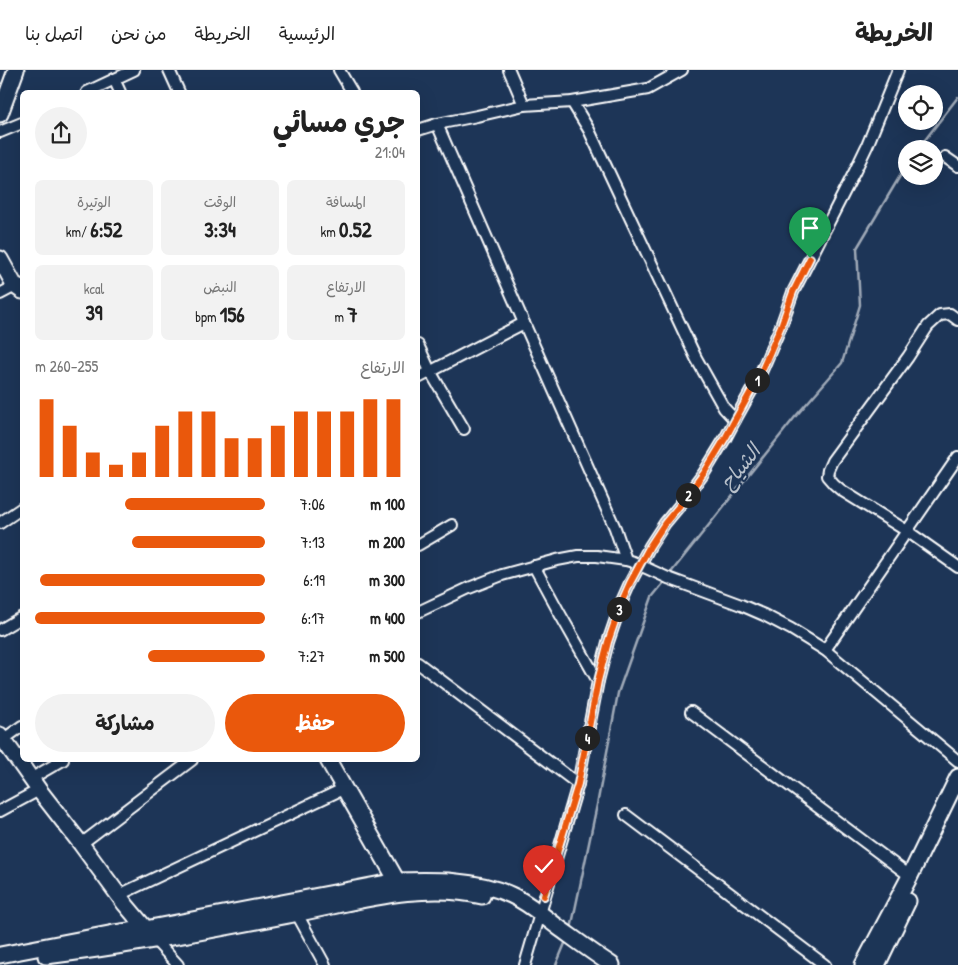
<!DOCTYPE html>
<html lang="ar">
<head>
<meta charset="utf-8">
<style>
	:root { --surface:#fff; --page:#f2f2f2; --text:#222; --muted:#767676; --line:#e0e0e0; --accent:#ea580c }
	body { margin:0; font-family:"Patrick Hand","Playpen Sans Arabic",sans-serif; background:var(--page); color:var(--text); direction:rtl; height:100vh; display:flex; flex-direction:column; font-size:19px; white-space:nowrap }
	* { box-sizing:border-box; margin:0 }
	p { font-size:16px; color:var(--muted) }
	.icon { flex:none; width:28px; height:28px; fill:none; stroke:currentColor; stroke-width:2; stroke-linecap:round; stroke-linejoin:round }
	.map { position:relative; flex:1; overflow:hidden; direction:ltr }
	.details { position:absolute; left:20px; top:20px; width:400px; height:672px; display:flex; flex-direction:column; background:var(--surface); border-radius:8px; box-shadow:0 5px 20px #0002; direction:rtl }
	.details>* { flex:none }
	.controls { position:absolute; left:898px; top:15px; display:grid; gap:10px }
	.controls a { display:grid; place-items:center; width:45px; height:45px; border-radius:50%; background:var(--surface); box-shadow:0 5px 20px #0002; font-size:25px }
	.pin { position:absolute; display:grid; place-items:center; width:42px; height:42px; color:#fff; margin:-51px -21px; border-radius:50% 50% 50% 0; rotate:-45deg; box-shadow:0 0 5px #0007 }
	.pin .icon { rotate:45deg }
	.km { position:absolute; width:25px; height:25px; margin:-12px; border-radius:50%; background:#222; color:#fff; font-size:14px; line-height:25px; text-align:center }
	.round { display:grid; place-items:center; flex:none; width:52px; height:52px; border-radius:26px; background:var(--page) }
	.headline { display:flex; align-items:center; justify-content:space-between; height:85px; padding:0 15px }
	h1 { font-size:28px; font-weight:700; line-height:38px }
	.stats { display:grid; grid-template-columns:repeat(3,1fr); gap:8px; height:85px; padding:5px 15px }
	.stats div { display:grid; align-content:center; border-radius:8px; background:var(--page); text-align:center }
	.stats b { font-size:21px; font-weight:700 }
	.stats small { font-size:14px; font-weight:400 }
	.stats p { font-size:14px }
	.chart { height:140px; padding:10px 15px }
	.chart p { display:flex; justify-content:space-between }
	.chart svg { width:100%; height:90px; margin-top:5px; stroke:var(--accent); stroke-width:6 }
	.cta { display:flex; gap:10px; margin-top:auto; padding:10px 15px }
	.cta a { flex:1; height:58px; border-radius:30px; background:var(--accent); color:#fff; font-size:20px; font-weight:700; line-height:58px; text-align:center }
	.cta a+a { background:var(--page); color:var(--text) }
	ul { padding:0 15px; list-style:none; font-size:16px }
	li { display:grid; grid-template-columns:80px 60px 1fr; align-items:center; height:38px }
	li i { height:12px; border-radius:6px; background:var(--accent) }
	header { display:flex; align-items:center; gap:30px; box-sizing:border-box; height:70px; padding:0 25px; background:var(--surface); border-bottom:1px solid var(--line) }
	header strong { font-size:24px }
	nav { display:flex; gap:28px; margin-inline-start:auto; font-size:18px }
	.map>svg:first-child { display:block }
	.lines { fill:none; stroke-linecap:round; stroke-linejoin:round }
	.stream { stroke:#a0aab8; stroke-width:2.5 }
	.street-casing { stroke:#fff; stroke-width:14 }
	.secondary-casing { stroke:#fff; stroke-width:19 }
	.street { stroke:#1d3557; stroke-width:10 }
	.secondary { stroke:#1d3557; stroke-width:15 }
	.route-casing { stroke:#fff; stroke-width:10 }
	.route { stroke:#ea580c; stroke-width:6 }
	.labels { text-anchor:middle; stroke-width:4; stroke-linejoin:round; paint-order:stroke }
	.water-label { font-size:20px; font-style:italic; fill:#b8c0ca; stroke:#1d3557 }
</style>
</head>
<body>
<header>
<strong>الخريطة</strong>
<nav><a>الرئيسية</a><a>الخريطة</a><a>من نحن</a><a>اتصل بنا</a></nav>
</header>
<div class="map">
<svg width="958" height="895" viewBox="0 0 958 895">
	<rect width="100%" height="100%" fill="#1d3557"/>
	<filter id="ink" filterUnits="userSpaceOnUse"><feTurbulence type="fractalNoise" baseFrequency=".02" numOctaves="2"/><feDisplacementMap in="SourceGraphic" scale="10" xChannelSelector="R" yChannelSelector="G"/><feConvolveMatrix kernelMatrix="1 2 1 2 8 2 1 2 1" color-interpolation-filters="sRGB"/></filter>
	<g filter="url(#ink)">
		<g class="lines">
			<g class="stream">
				<path d="M 918,79 L 958,27"/>
				<path d="M 669,505 L 795,347 L 842,293 L 860,235 L 857,178 L 906,96"/>
				<path d="M 571,859 L 598,730 L 618,623 L 652,527 L 666,510"/>
				<path d="M 556,895 L 566,871"/>
			</g>
			<g class="street-casing">
				<g id="street">
					<path d="M 169,0 L 179,22"/>
					<path d="M 339,0 L 352,22"/>
					<path d="M 509,0 L 524,35"/>
					<path d="M 114,9 L 120,22"/>
					<path d="M 87,22 L 134,0"/>
					<path d="M 572,32 L 589,60 L 696,288 L 724,338 L 735,350"/>
					<path d="M 437,54 L 524,253 L 615,458 L 626,490"/>
					<path d="M 418,60 L 437,54 L 477,46 L 524,35 L 572,32 L 648,19 L 682,0"/>
					<path d="M 0,62 L 22,53"/>
					<path d="M 945,87 L 958,96"/>
					<path d="M 0,224 L 19,214"/>
					<path d="M 958,250 L 950,244 L 940,245 L 928,256 L 908,287 L 832,391 L 828,400 L 827,406 L 834,414 L 841,420 L 907,461 L 958,497"/>
					<path d="M 418,275 L 430,301 L 464,359"/>
					<path d="M 418,308 L 524,253"/>
					<path d="M 0,453 L 22,438"/>
					<path d="M 418,475 L 452,455"/>
					<path d="M 534,496 L 560,544 L 598,611"/>
					<path d="M 418,542 L 469,518 L 502,505 L 557,490 L 578,486 L 597,486 L 626,490 L 633,492 L 668,508 L 741,535 L 764,545 L 791,559 L 825,580 L 958,691"/>
					<path d="M 0,560 L 22,547"/>
					<path d="M 825,580 L 958,387"/>
					<path d="M 418,593 L 578,714"/>
					<path d="M 691,642 L 910,806"/>
					<path d="M 4,669 L 22,656"/>
					<path d="M 32,708 L 63,690"/>
					<path d="M 0,741 L 39,720"/>
					<path d="M 626,745 L 825,895"/>
					<path d="M 81,774 L 192,690"/>
					<path d="M 119,825 L 345,718"/>
					<path d="M 297,844 L 325,895"/>
					<path d="M 155,870 L 178,895"/>
					<path d="M 525,895 L 578,714 L 598,611 L 608,572 L 622,531 L 630,513 L 650,476 L 665,453 L 680,435 L 704,403 L 726,367 L 735,350 L 759,307 L 781,256 L 793,222 L 855,101 L 867,76 L 898,0"/>
				</g>
			</g>
			<g class="secondary-casing">
				<g id="secondary">
					<path d="M 0,44 L 16,0"/>
					<path d="M 0,189 L 15,216 L 22,221"/>
					<path d="M 0,665 L 39,720 L 81,774 L 125,834 L 151,865"/>
					<path d="M 328,690 L 397,811 L 400,819"/>
					<path d="M 0,885 L 114,863 L 145,859 L 397,811 C 434,810 476,809 511,825 C 529,833 543,846 558,857 C 576,870 593,883 612,895"/>
					<path d="M 46,886 C 129,876 211,860 294,844 C 353,833 421,811 482,826"/>
					<path d="M 863,895 L 910,806 L 958,707"/>
					<path d="M 877,895 L 908,831"/>
				</g>
			</g>
			<use href="#street" class="street"/>
			<use href="#secondary" class="secondary"/>
		</g>
	</g>
	<g class="lines" filter="url(#ink)">
		<g class="route-casing">
			<path id="route" d="M 544,826 L 578,714 L 598,611 L 608,572 L 622,531 L 630,513 L 650,476 L 665,453 L 680,435 L 704,403 L 726,367 L 735,350 L 759,307 L 781,256 L 793,222 L 810,188"/>
		</g>
		<use href="#route" class="route"/>
	</g>
	<g class="labels">
		<g class="water-label">
			<text transform="translate(740 397) rotate(-51)" y="7">الشياح</text>
		</g>
	</g>
</svg>
<div class="controls">
<a><svg class="icon" aria-label="locate" viewBox="0 0 24 24"><circle cx="12" cy="12" r="6"/><path d="M12 2v4M12 18v4M2 12h4M18 12h4"/></svg></a>
<a><svg class="icon" aria-label="layers" viewBox="0 0 24 24"><path d="M12 4l9 5-9 5-9-5zM3 14l9 5 9-5"/></svg></a>
</div>
<div class="pin" style="left:810px;top:188px;background:#1e9e55"><svg class="icon" aria-label="arrive" viewBox="0 0 24 24"><path d="M6 21V4h12l-3 4 3 4H6"/></svg></div>
<div class="pin" style="left:544px;top:826px;background:#d93025"><svg class="icon" aria-label="check" viewBox="0 0 24 24"><path d="M5 12l5 5 9-10"/></svg></div>
<b class="km" style="left:757px;top:310px">1</b>
<b class="km" style="left:688px;top:425px">2</b>
<b class="km" style="left:619px;top:539px">3</b>
<b class="km" style="left:587px;top:668px">4</b>
<section class="details">
<div class="headline"><div><h1>جري مسائي</h1><p>21:04</p></div><a class="round"><svg class="icon" aria-label="share" viewBox="0 0 24 24"><path d="M12 15V3M7 8l5-5 5 5M5 13v7h14v-7"/></svg></a></div>
<div class="stats">
<div><p>المسافة</p><b>0.52<small> km</small></b></div>
<div><p>الوقت</p><b>3:34</b></div>
<div><p>الوتيرة</p><b>6:52<small> /km</small></b></div>
</div>
<div class="stats">
<div><p>الارتفاع</p><b>7<small> m</small></b></div>
<div><p>النبض</p><b>156<small> bpm</small></b></div>
<div><p>kcal</p><b>39</b></div>
</div>
<div class="chart"><p><span>الارتفاع</span>255–260 m</p>
<svg viewBox="0 0 160 44" preserveAspectRatio="none"><path d="M5 44V6M15 44V19M25 44V32M35 44V38M45 44V32M55 44V19M65 44V12M75 44V12M85 44V25M95 44V25M105 44V19M115 44V12M125 44V12M135 44V12M145 44V6M155 44V6"/></svg>
</div>
<ul>
<li><b>100 m</b>7:06<i style="width:61%"></i></li>
<li><b>200 m</b>7:13<i style="width:58%"></i></li>
<li><b>300 m</b>6:19<i style="width:98%"></i></li>
<li><b>400 m</b>6:17<i style="width:100%"></i></li>
<li><b>500 m</b>7:27<i style="width:51%"></i></li>
</ul>
<div class="cta"><a>حفظ</a><a>مشاركة</a></div>
</section>
</div>
</body>
</html>
